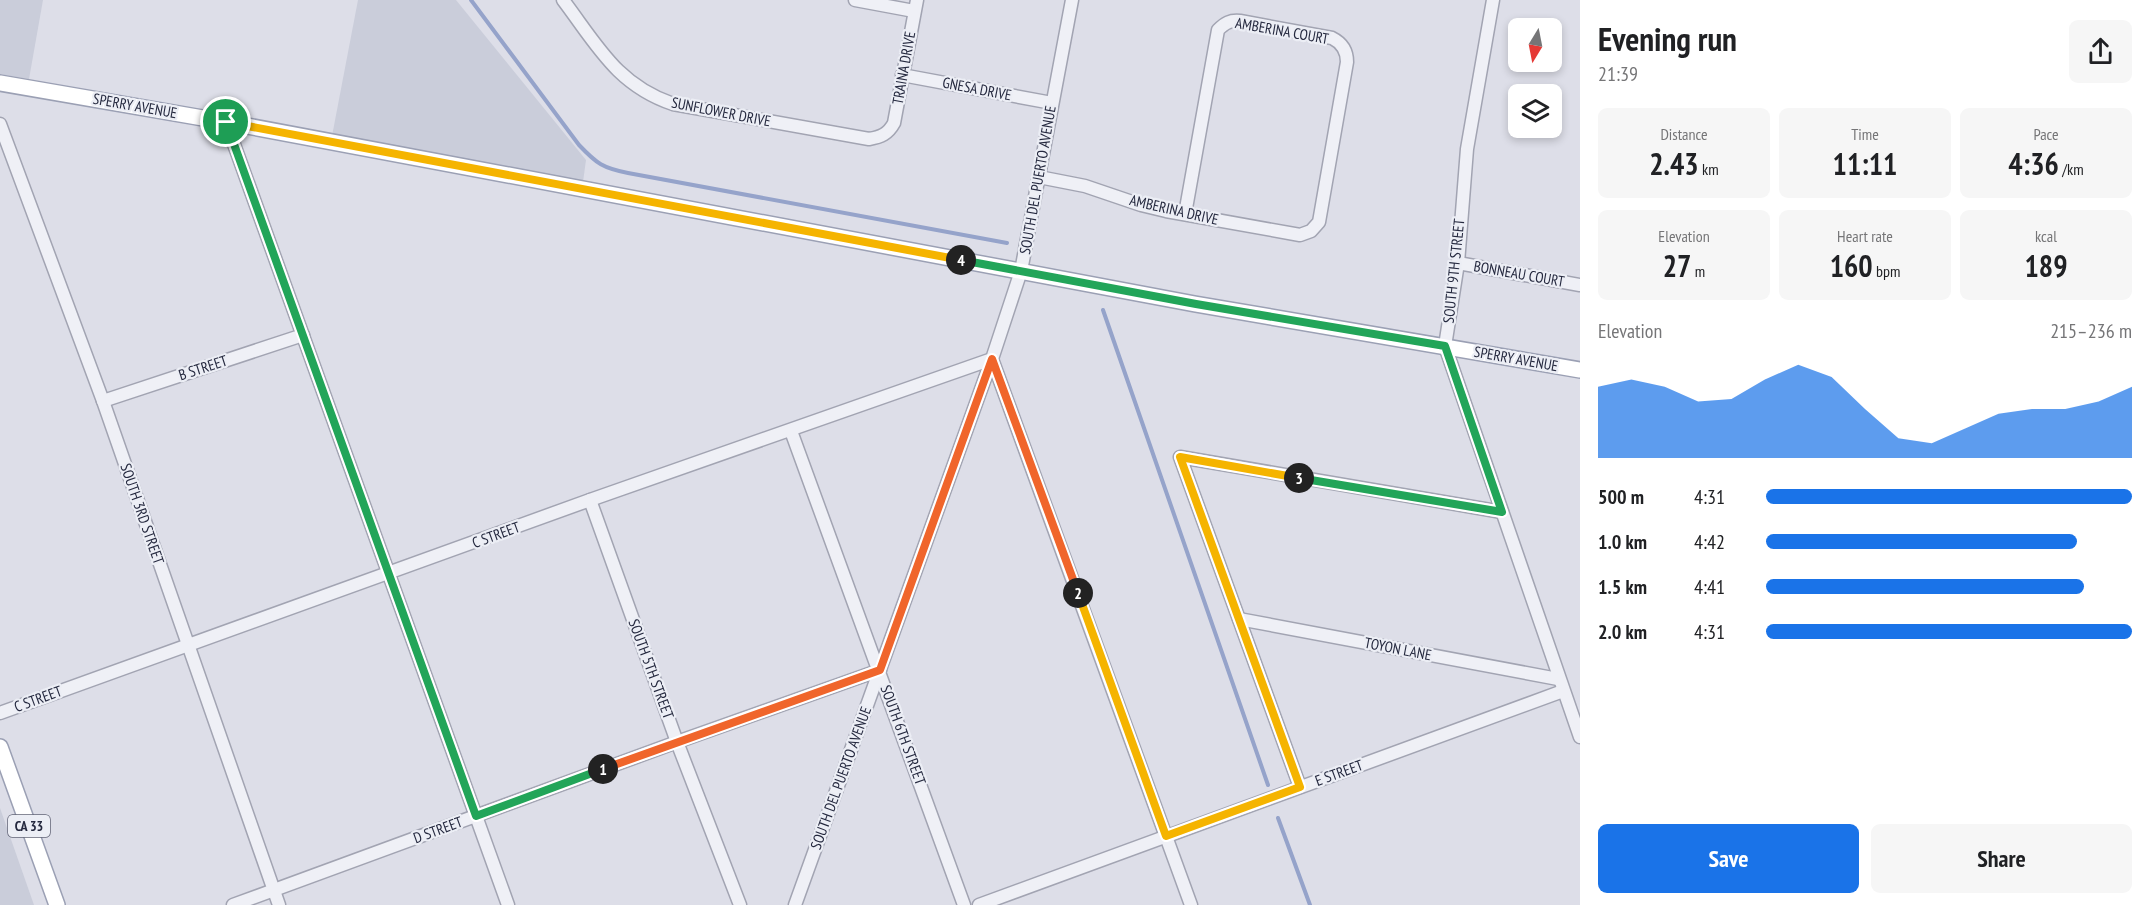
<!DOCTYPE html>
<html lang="en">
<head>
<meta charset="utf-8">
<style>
	:root { --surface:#fff; --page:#f6f6f6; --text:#202124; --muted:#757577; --accent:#1a73e8 }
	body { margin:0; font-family:"PT Sans Narrow",sans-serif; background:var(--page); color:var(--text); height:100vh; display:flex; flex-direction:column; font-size:22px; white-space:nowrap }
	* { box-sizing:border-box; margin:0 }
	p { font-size:20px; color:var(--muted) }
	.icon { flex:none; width:33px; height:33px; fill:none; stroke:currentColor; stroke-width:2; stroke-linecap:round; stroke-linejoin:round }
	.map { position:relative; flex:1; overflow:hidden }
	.side { display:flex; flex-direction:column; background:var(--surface); width:570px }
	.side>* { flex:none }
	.needle { width:39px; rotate:190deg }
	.tools { position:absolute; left:1508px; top:18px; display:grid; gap:12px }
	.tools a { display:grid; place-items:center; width:54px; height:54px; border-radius:9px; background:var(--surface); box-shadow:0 3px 9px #0003; font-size:30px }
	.pin { position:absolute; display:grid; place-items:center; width:51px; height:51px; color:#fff; margin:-26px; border:3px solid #fff; border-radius:50%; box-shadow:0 2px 6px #0007 }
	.km { position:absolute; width:30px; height:30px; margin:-15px; border-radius:50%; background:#222; color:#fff; font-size:16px; line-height:30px; text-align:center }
	.round { display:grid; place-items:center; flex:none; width:63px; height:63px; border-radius:9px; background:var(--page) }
	.head { display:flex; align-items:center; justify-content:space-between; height:102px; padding:0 18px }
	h1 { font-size:33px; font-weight:700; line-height:45px }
	.metrics { display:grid; grid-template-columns:repeat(3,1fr); gap:9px; height:102px; padding:6px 18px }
	.metrics div { display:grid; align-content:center; border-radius:9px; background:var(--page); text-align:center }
	.metrics b { font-size:30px; font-weight:700 }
	.metrics small { font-size:16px; font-weight:400 }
	.metrics p { font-size:16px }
	.chart { height:168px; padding:12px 18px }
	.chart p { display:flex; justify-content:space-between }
	.chart svg { width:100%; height:108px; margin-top:6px; fill:var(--accent); opacity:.7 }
	.action { display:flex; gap:12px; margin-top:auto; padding:12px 18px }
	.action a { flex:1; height:69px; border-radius:9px; background:var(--accent); color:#fff; font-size:24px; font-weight:700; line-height:69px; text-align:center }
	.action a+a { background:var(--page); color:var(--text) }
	ul { padding:0 18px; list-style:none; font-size:20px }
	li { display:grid; grid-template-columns:96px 72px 1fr; align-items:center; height:45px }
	li i { height:15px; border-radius:8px; background:var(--accent) }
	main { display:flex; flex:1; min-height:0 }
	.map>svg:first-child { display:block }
	.built { fill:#cacdda }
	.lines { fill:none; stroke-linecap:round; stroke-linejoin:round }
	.stream { stroke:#95a3ca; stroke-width:4 }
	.minor-casing { stroke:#a2a4b2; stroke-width:15 }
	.major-casing { stroke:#9ba0b4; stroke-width:18 }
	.minor { stroke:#eff0f6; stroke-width:12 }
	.major { stroke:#fff; stroke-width:15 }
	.split-1-casing { stroke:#fff; stroke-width:12 }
	.split-2-casing { stroke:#fff; stroke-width:12 }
	.split-3-casing { stroke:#fff; stroke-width:12 }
	.split-4-casing { stroke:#fff; stroke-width:12 }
	.split-5-casing { stroke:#fff; stroke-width:12 }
	.split-1 { stroke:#22a559; stroke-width:8 }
	.split-2 { stroke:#f0652b; stroke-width:8 }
	.split-3 { stroke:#f5b400; stroke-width:8 }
	.split-4 { stroke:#22a559; stroke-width:8 }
	.split-5 { stroke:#f5b400; stroke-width:8 }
	.labels { text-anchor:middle; stroke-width:4.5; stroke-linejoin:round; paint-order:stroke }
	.shield { fill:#eceef5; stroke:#616476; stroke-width:1.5 }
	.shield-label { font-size:14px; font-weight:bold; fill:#25293f }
	.street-label { font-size:15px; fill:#25293f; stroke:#eceef5 }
</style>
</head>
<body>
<main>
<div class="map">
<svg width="1580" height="905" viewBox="0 0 1580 905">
	<rect width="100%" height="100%" fill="#dddee8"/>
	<g class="built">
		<path d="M 0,0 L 43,0 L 29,79 L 0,74 Z"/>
		<path d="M 358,0 L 456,0 L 586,160 L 583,182 L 332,136 Z"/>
		<path d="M 0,808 L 34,905 L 0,905 Z"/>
	</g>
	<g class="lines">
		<g class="stream">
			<path d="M 471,0 L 579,145 C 597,164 603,168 628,173 L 1007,243"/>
			<path d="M 1103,310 L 1268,785"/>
			<path d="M 1278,818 L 1310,905"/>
		</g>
		<g class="minor-casing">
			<g id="minor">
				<path d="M 563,0 C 597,45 617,85 673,104 L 869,139 C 881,137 888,134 894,123 L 917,0"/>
				<path d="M 855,0 L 914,11"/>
				<path d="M 1493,0 L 1467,149 L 1458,263 L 1445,346 L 1580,737"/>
				<path d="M 902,75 L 1052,103"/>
				<path d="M 226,122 L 508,905"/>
				<path d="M 0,124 L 103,401 L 279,905"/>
				<path d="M 1039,177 L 1085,186 L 1141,205 L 1166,211 L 1300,235 L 1311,231 L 1319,222 L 1347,62 C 1347,51 1342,43 1332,38 L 1240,21 C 1230,20 1225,23 1218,30 L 1185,214"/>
				<path d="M 1458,263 L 1580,285"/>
				<path d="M 992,359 L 1191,905"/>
				<path d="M 103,401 L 303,335"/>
				<path d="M 791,431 L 964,905"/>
				<path d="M 590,500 L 677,742 L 740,905"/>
				<path d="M 1239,619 L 1558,679"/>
				<path d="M 0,713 L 590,500 L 992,359"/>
				<path d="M 1300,787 L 1180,457 L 1502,512"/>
				<path d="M 233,905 L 677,742 L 880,670"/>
				<path d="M 795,905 L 992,359 L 1021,271 L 1072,0"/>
				<path d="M 979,905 L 1563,691"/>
			</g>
		</g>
		<g class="major-casing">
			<g id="major">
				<path d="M 0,83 L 226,122 L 1195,304 L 1580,370"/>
				<path d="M 0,747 L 57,905"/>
			</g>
		</g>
		<use href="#minor" class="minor"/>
		<use href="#major" class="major"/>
	</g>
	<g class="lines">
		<g class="split-1-casing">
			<path id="split-1" d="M 226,122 L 476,816 L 603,769"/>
		</g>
		<g class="split-2-casing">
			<path id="split-2" d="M 603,769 L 880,670 L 992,359 L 1078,593"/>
		</g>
		<g class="split-3-casing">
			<path id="split-3" d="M 1078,593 L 1166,836 L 1300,787 L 1180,457 L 1299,478"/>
		</g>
		<g class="split-4-casing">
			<path id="split-4" d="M 961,260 L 1196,304 L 1445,346 L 1502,512 L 1299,478"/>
		</g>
		<g class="split-5-casing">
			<path id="split-5" d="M 226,122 L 961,260"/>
		</g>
		<use href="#split-1" class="split-1"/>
		<use href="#split-2" class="split-2"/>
		<use href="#split-3" class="split-3"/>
		<use href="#split-4" class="split-4"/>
		<use href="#split-5" class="split-5"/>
	</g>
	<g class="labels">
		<rect class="shield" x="8" y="815" width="42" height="22" rx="4.5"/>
		<g class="shield-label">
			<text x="29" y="831">CA 33</text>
		</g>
		<g class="street-label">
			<text transform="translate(1282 31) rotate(10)" y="5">AMBERINA COURT</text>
			<text transform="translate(904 68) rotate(-80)" y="5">TRAINA DRIVE</text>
			<text transform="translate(977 89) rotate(11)" y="5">GNESA DRIVE</text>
			<text transform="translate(135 106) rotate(10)" y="5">SPERRY AVENUE</text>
			<text transform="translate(721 112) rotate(11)" y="5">SUNFLOWER DRIVE</text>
			<text transform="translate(1038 180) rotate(-80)" y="5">SOUTH DEL PUERTO AVENUE</text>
			<text transform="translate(1174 210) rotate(13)" y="5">AMBERINA DRIVE</text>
			<text transform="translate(1454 271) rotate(-84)" y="5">SOUTH 9TH STREET</text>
			<text transform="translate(1519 274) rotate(10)" y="5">BONNEAU COURT</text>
			<text transform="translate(1516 359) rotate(10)" y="5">SPERRY AVENUE</text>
			<text transform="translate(203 368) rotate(-18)" y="5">B STREET</text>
			<text transform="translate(142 514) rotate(71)" y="5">SOUTH 3RD STREET</text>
			<text transform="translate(496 535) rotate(-20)" y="5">C STREET</text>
			<text transform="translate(1398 649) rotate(11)" y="5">TOYON LANE</text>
			<text transform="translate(651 669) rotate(70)" y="5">SOUTH 5TH STREET</text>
			<text transform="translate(38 699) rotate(-20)" y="5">C STREET</text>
			<text transform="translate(903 735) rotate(70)" y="5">SOUTH 6TH STREET</text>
			<text transform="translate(1339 773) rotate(-20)" y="5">E STREET</text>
			<text transform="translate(841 778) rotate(-70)" y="5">SOUTH DEL PUERTO AVENUE</text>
			<text transform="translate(438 830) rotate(-20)" y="5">D STREET</text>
		</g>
	</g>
</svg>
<div class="tools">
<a><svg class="needle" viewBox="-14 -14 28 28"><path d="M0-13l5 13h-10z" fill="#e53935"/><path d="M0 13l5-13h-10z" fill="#757577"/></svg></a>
<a><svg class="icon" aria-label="layers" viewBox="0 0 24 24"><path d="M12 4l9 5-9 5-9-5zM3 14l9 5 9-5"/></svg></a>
</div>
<div class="pin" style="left:226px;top:122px;background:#1e9e55"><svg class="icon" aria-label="arrive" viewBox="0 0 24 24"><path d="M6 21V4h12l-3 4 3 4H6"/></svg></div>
<b class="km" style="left:603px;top:769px">1</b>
<b class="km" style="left:1078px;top:593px">2</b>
<b class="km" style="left:1299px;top:478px">3</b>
<b class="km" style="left:961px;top:260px">4</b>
</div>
<section class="side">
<div class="head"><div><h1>Evening run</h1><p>21:39</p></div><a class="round"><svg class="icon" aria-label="share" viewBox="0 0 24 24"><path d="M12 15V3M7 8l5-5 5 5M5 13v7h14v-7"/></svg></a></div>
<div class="metrics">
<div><p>Distance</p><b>2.43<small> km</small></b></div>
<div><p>Time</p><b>11:11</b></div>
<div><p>Pace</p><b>4:36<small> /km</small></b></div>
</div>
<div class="metrics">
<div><p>Elevation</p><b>27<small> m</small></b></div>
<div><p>Heart rate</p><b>160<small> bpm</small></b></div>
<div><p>kcal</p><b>189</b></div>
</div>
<div class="chart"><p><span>Elevation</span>215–236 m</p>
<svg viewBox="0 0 160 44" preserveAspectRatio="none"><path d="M0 44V15L10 12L20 15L30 21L40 20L50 12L60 6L70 11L80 24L90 36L100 38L110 32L120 26L130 24L140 24L150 21L160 15V44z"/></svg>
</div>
<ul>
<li><b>500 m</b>4:31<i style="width:100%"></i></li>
<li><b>1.0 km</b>4:42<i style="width:85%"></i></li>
<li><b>1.5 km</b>4:41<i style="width:87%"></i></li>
<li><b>2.0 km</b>4:31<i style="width:100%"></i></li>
</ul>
<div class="action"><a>Save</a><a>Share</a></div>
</section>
</main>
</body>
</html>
